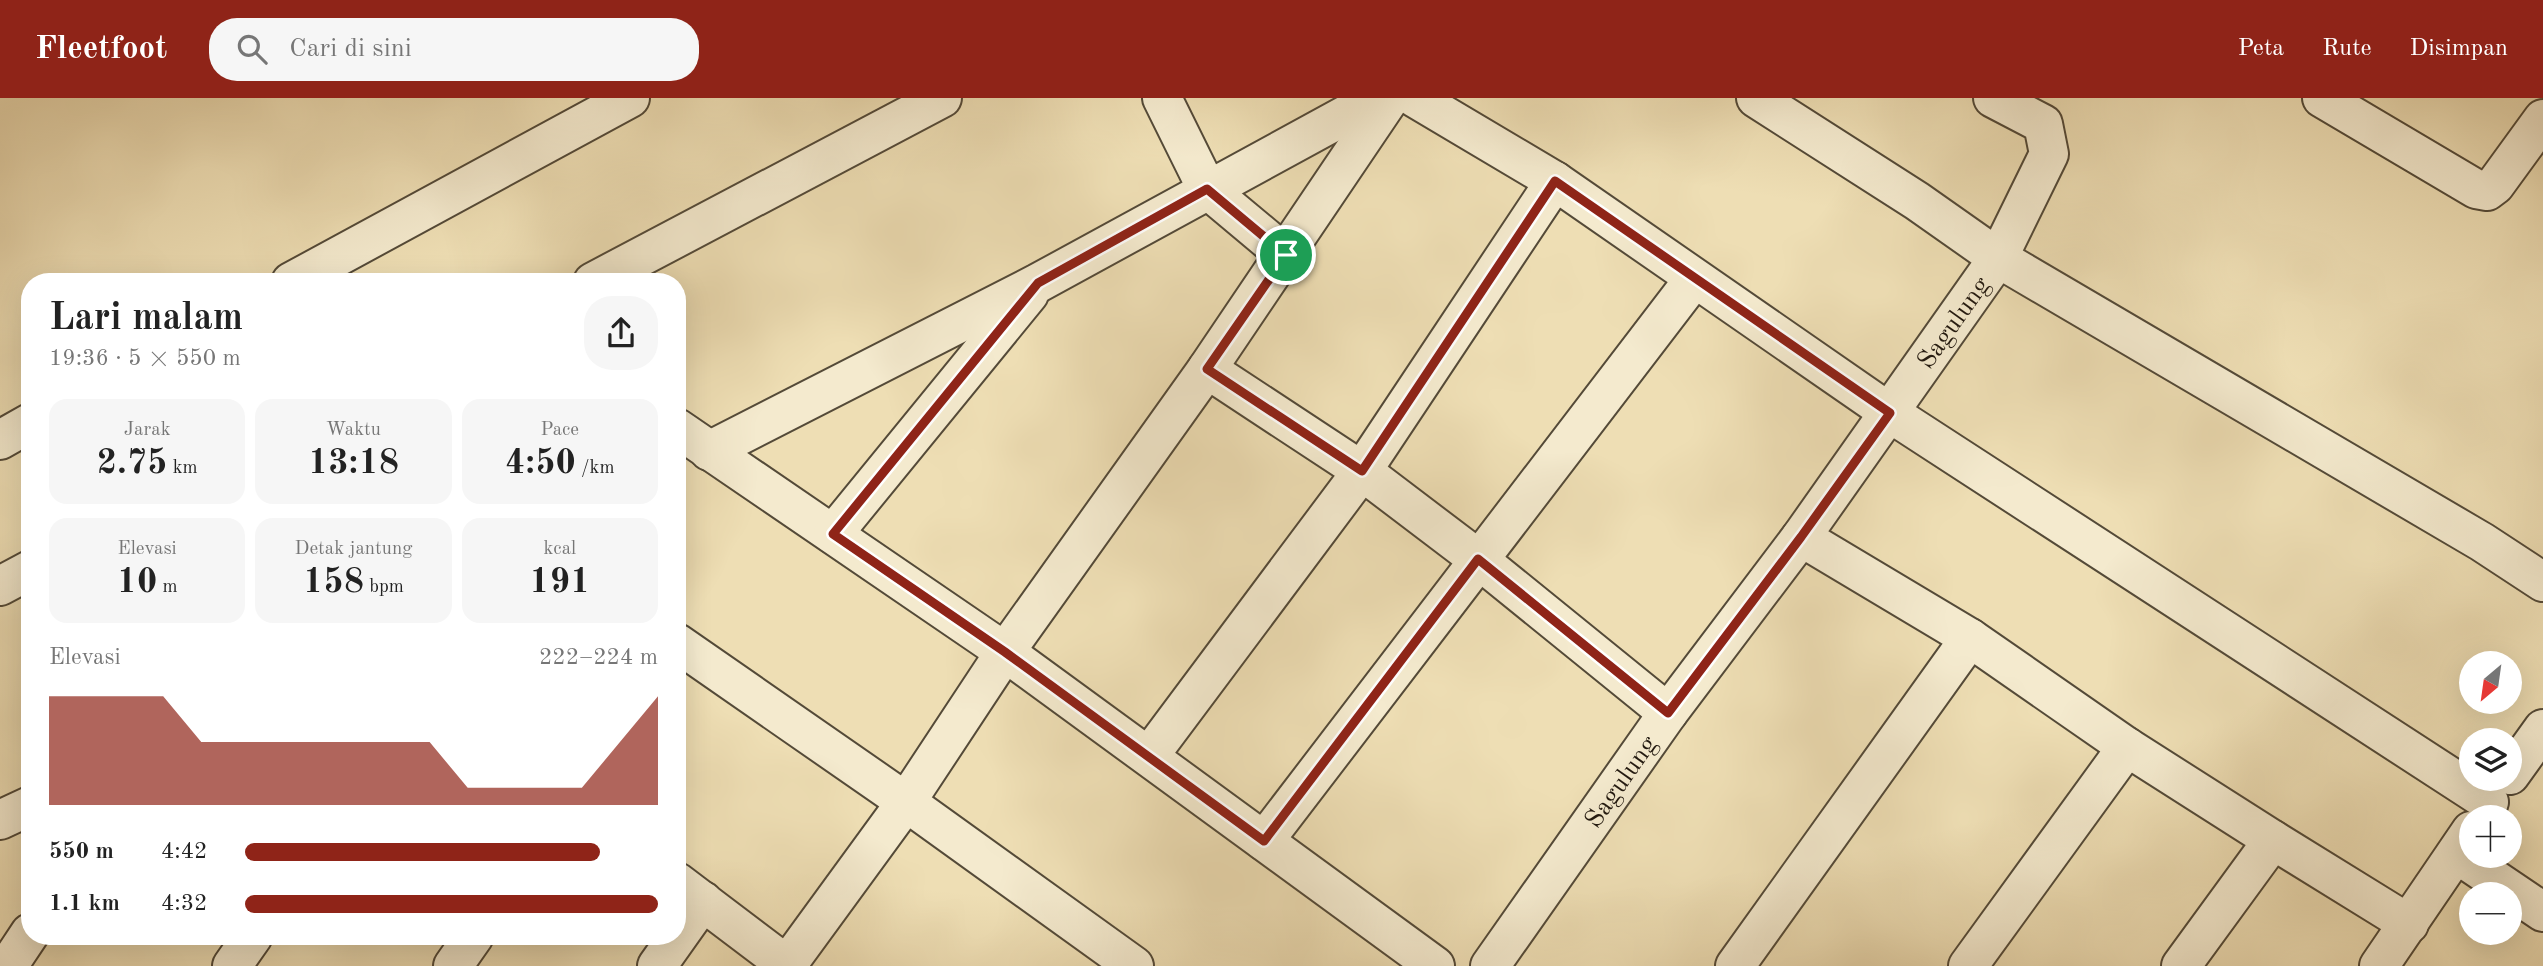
<!DOCTYPE html>
<html lang="id">
<head>
<meta charset="utf-8">
<style>
	:root { --surface:#fff; --page:#f6f6f6; --text:#222; --muted:#767676; --accent:#8f2418 }
	body { margin:0; font-family:"Old Standard TT",serif; background:var(--page); color:var(--text); height:100vh; display:flex; flex-direction:column; font-size:26px; white-space:nowrap }
	* { box-sizing:border-box; margin:0 }
	p { font-size:23px; color:var(--muted) }
	.icon { flex:none; width:38px; height:38px; fill:none; stroke:currentColor; stroke-width:2; stroke-linecap:round; stroke-linejoin:round }
	.map { position:relative; flex:1; overflow:hidden }
	.drawer { position:absolute; left:21px; top:175px; width:665px; height:672px; display:flex; flex-direction:column; background:var(--surface); border-radius:28px; box-shadow:0 7px 28px #0002 }
	.drawer>* { flex:none }
	.needle { width:46px; rotate:209deg }
	.fabs { position:absolute; left:2459px; top:553px; display:grid; gap:14px }
	.fabs a { display:grid; place-items:center; width:63px; height:63px; border-radius:50%; background:var(--surface); box-shadow:0 7px 28px #0002; font-size:35px }
	.pin { position:absolute; display:grid; place-items:center; width:60px; height:60px; color:#fff; margin:-30px; border:4px solid #fff; border-radius:50%; box-shadow:0 2px 7px #0007 }
	.round { display:grid; place-items:center; flex:none; width:74px; height:74px; border-radius:28px; background:var(--page) }
	.headline { display:flex; align-items:center; justify-content:space-between; height:119px; padding:0 28px }
	h1 { font-size:38px; font-weight:700; line-height:52px }
	.stats { display:grid; grid-template-columns:repeat(3,1fr); gap:10px; height:119px; padding:7px 28px }
	.stats div { display:grid; align-content:center; border-radius:18px; background:var(--page); text-align:center }
	.stats b { font-size:35px; font-weight:700 }
	.stats small { font-size:19px; font-weight:400 }
	.stats p { font-size:19px }
	.chart { height:196px; padding:14px 28px }
	.chart p { display:flex; justify-content:space-between }
	.chart svg { width:100%; height:126px; margin-top:7px; fill:var(--accent); opacity:.7 }
	ul { padding:0 28px; list-style:none; font-size:23px }
	li { display:grid; grid-template-columns:112px 84px 1fr; align-items:center; height:52px }
	li i { height:18px; border-radius:9px; background:var(--accent) }
	header { display:flex; align-items:center; gap:42px; box-sizing:border-box; height:98px; padding:0 35px; background:var(--accent); color:#fff }
	header strong { font-size:33px }
	nav { display:flex; gap:38px; margin-inline-start:auto; font-size:24px }
	.search { width:490px; height:63px; background:var(--page); display:flex; align-items:center; gap:18px; box-sizing:border-box; padding:0 24px; border-radius:28px; color:var(--muted); font-size:26px }
	.map>svg:first-child { display:block }
	.lines { fill:none; stroke-linecap:round; stroke-linejoin:round }
	.minor-casing { stroke:#544a38; stroke-width:42 }
	.minor { stroke:#f4eace; stroke-width:38 }
	.route-casing { stroke:#fff; stroke-width:14 }
	.route { stroke:#8f2418; stroke-width:9 }
	.labels { text-anchor:middle; stroke-width:5; stroke-linejoin:round; paint-order:stroke }
	.street-label { font-size:26px; fill:#21180f; stroke:#f4eace }
</style>
</head>
<body>
<header>
<strong>Fleetfoot</strong>
<div class="search"><svg class="icon" aria-label="search" viewBox="0 0 24 24"><circle cx="10" cy="10" r="6"/><path d="M15 15l6 6"/></svg>Cari di sini</div>
<nav><a>Peta</a><a>Rute</a><a>Disimpan</a></nav>
</header>
<div class="map">
<svg width="2543" height="868" viewBox="0 0 2543 868">
	<rect width="100%" height="100%" fill="#eedeb4"/>
	<filter id="stains"><feTurbulence type="fractalNoise" baseFrequency=".00286" numOctaves="4"/><feColorMatrix values="0 0 0 0 .2 0 0 0 0 .09 0 0 0 0 .02 0 0 0 .5 -.17"/></filter>
	<radialGradient id="worn" r=".72"><stop offset=".6" stop-color="#630" stop-opacity="0"/><stop offset="1" stop-color="#630" stop-opacity=".3"/></radialGradient>
	<g class="lines">
		<g class="minor-casing">
			<g id="minor">
				<path d="M 1162,0 L 1207,91 L 1286,157"/>
				<path d="M 1415,0 L 1555,83 L 1890,315 L 2489,704"/>
				<path d="M 1756,0 L 1917,103 L 1998,160 L 2482,444 L 2543,484"/>
				<path d="M 2322,0 L 2476,91 L 2487,93 L 2495,87 L 2543,21"/>
				<path d="M 291,184 L 630,0"/>
				<path d="M 593,184 L 942,0"/>
				<path d="M 1207,271 L 1362,373 L 1478,461 L 1668,615"/>
				<path d="M 677,330 L 1005,554 L 1435,868"/>
				<path d="M 0,342 L 30,325"/>
				<path d="M 709,353 L 1038,185 L 1377,0"/>
				<path d="M 833,436 L 1029,196"/>
				<path d="M 1801,439 L 1970,540 L 2127,649 L 2273,742 L 2409,826"/>
				<path d="M 0,488 L 30,472"/>
				<path d="M 677,545 L 906,704 L 1134,868"/>
				<path d="M 1149,658 L 1362,373 L 1555,83"/>
				<path d="M 2510,677 L 2543,631"/>
				<path d="M 0,722 L 30,708"/>
				<path d="M 1264,743 L 1694,181"/>
				<path d="M 2457,756 L 2543,814"/>
				<path d="M 677,784 L 788,868"/>
				<path d="M 787,867 L 906,704 L 1005,554 L 1207,271 L 1390,0"/>
				<path d="M 8,868 L 30,835"/>
				<path d="M 232,868 L 253,838"/>
				<path d="M 453,868 L 474,838"/>
				<path d="M 657,868 L 703,803"/>
				<path id="s1" d="M 1490,868 L 1668,615 L 1801,439 L 1998,160 L 2049,56 L 2043,26 L 1993,0"/>
				<path d="M 1735,868 L 1970,540"/>
				<path d="M 1968,868 L 2127,649"/>
				<path d="M 2181,868 L 2273,742"/>
				<path d="M 2379,868 L 2471,733"/>
			</g>
		</g>
		<use href="#minor" class="minor"/>
	</g>
	<g class="lines">
		<g class="route-casing">
			<path id="route" d="M 1555,83 L 1890,315 L 1801,439 L 1668,615 L 1478,461 L 1264,743 L 1005,554 L 833,436 L 1038,185 L 1207,91 L 1286,157 L 1207,271 L 1362,373 Z"/>
		</g>
		<use href="#route" class="route"/>
	</g>
	<g class="labels">
		<g class="street-label">
			<text dy="9" stroke="none"><textPath href="#s1" startOffset="793">Sagulung</textPath></text>
			<text dy="9" stroke="none"><textPath href="#s1" startOffset="226">Sagulung</textPath></text>
		</g>
	</g>
	<rect width="100%" height="100%" filter="url(#stains)"/>
	<rect width="100%" height="100%" fill="url(#worn)"/>
</svg>
<div class="fabs">
<a><svg class="needle" viewBox="-14 -14 28 28"><path d="M0-13l5 13h-10z" fill="#e53935"/><path d="M0 13l5-13h-10z" fill="#767676"/></svg></a>
<a><svg class="icon" aria-label="layers" viewBox="0 0 24 24"><path d="M12 4l9 5-9 5-9-5zM3 14l9 5 9-5"/></svg></a>
<a>+</a>
<a>−</a>
</div>
<div class="pin" style="left:1286px;top:157px;background:#1e9e55"><svg class="icon" aria-label="arrive" viewBox="0 0 24 24"><path d="M6 21V4h12l-3 4 3 4H6"/></svg></div>
<section class="drawer">
<div class="headline"><div><h1>Lari malam</h1><p>19:36 · 5 × 550 m</p></div><a class="round"><svg class="icon" aria-label="share" viewBox="0 0 24 24"><path d="M12 15V3M7 8l5-5 5 5M5 13v7h14v-7"/></svg></a></div>
<div class="stats">
<div><p>Jarak</p><b>2.75<small> km</small></b></div>
<div><p>Waktu</p><b>13:18</b></div>
<div><p>Pace</p><b>4:50<small> /km</small></b></div>
</div>
<div class="stats">
<div><p>Elevasi</p><b>10<small> m</small></b></div>
<div><p>Detak jantung</p><b>158<small> bpm</small></b></div>
<div><p>kcal</p><b>191</b></div>
</div>
<div class="chart"><p><span>Elevasi</span>222–224 m</p>
<svg viewBox="0 0 160 44" preserveAspectRatio="none"><path d="M0 44V6L10 6L20 6L30 6L40 22L50 22L60 22L70 22L80 22L90 22L100 22L110 38L120 38L130 38L140 38L150 22L160 6V44z"/></svg>
</div>
<ul>
<li><b>550 m</b>4:42<i style="width:86%"></i></li>
<li><b>1.1 km</b>4:32<i style="width:100%"></i></li>
</ul>
</section>
</div>
</body>
</html>
